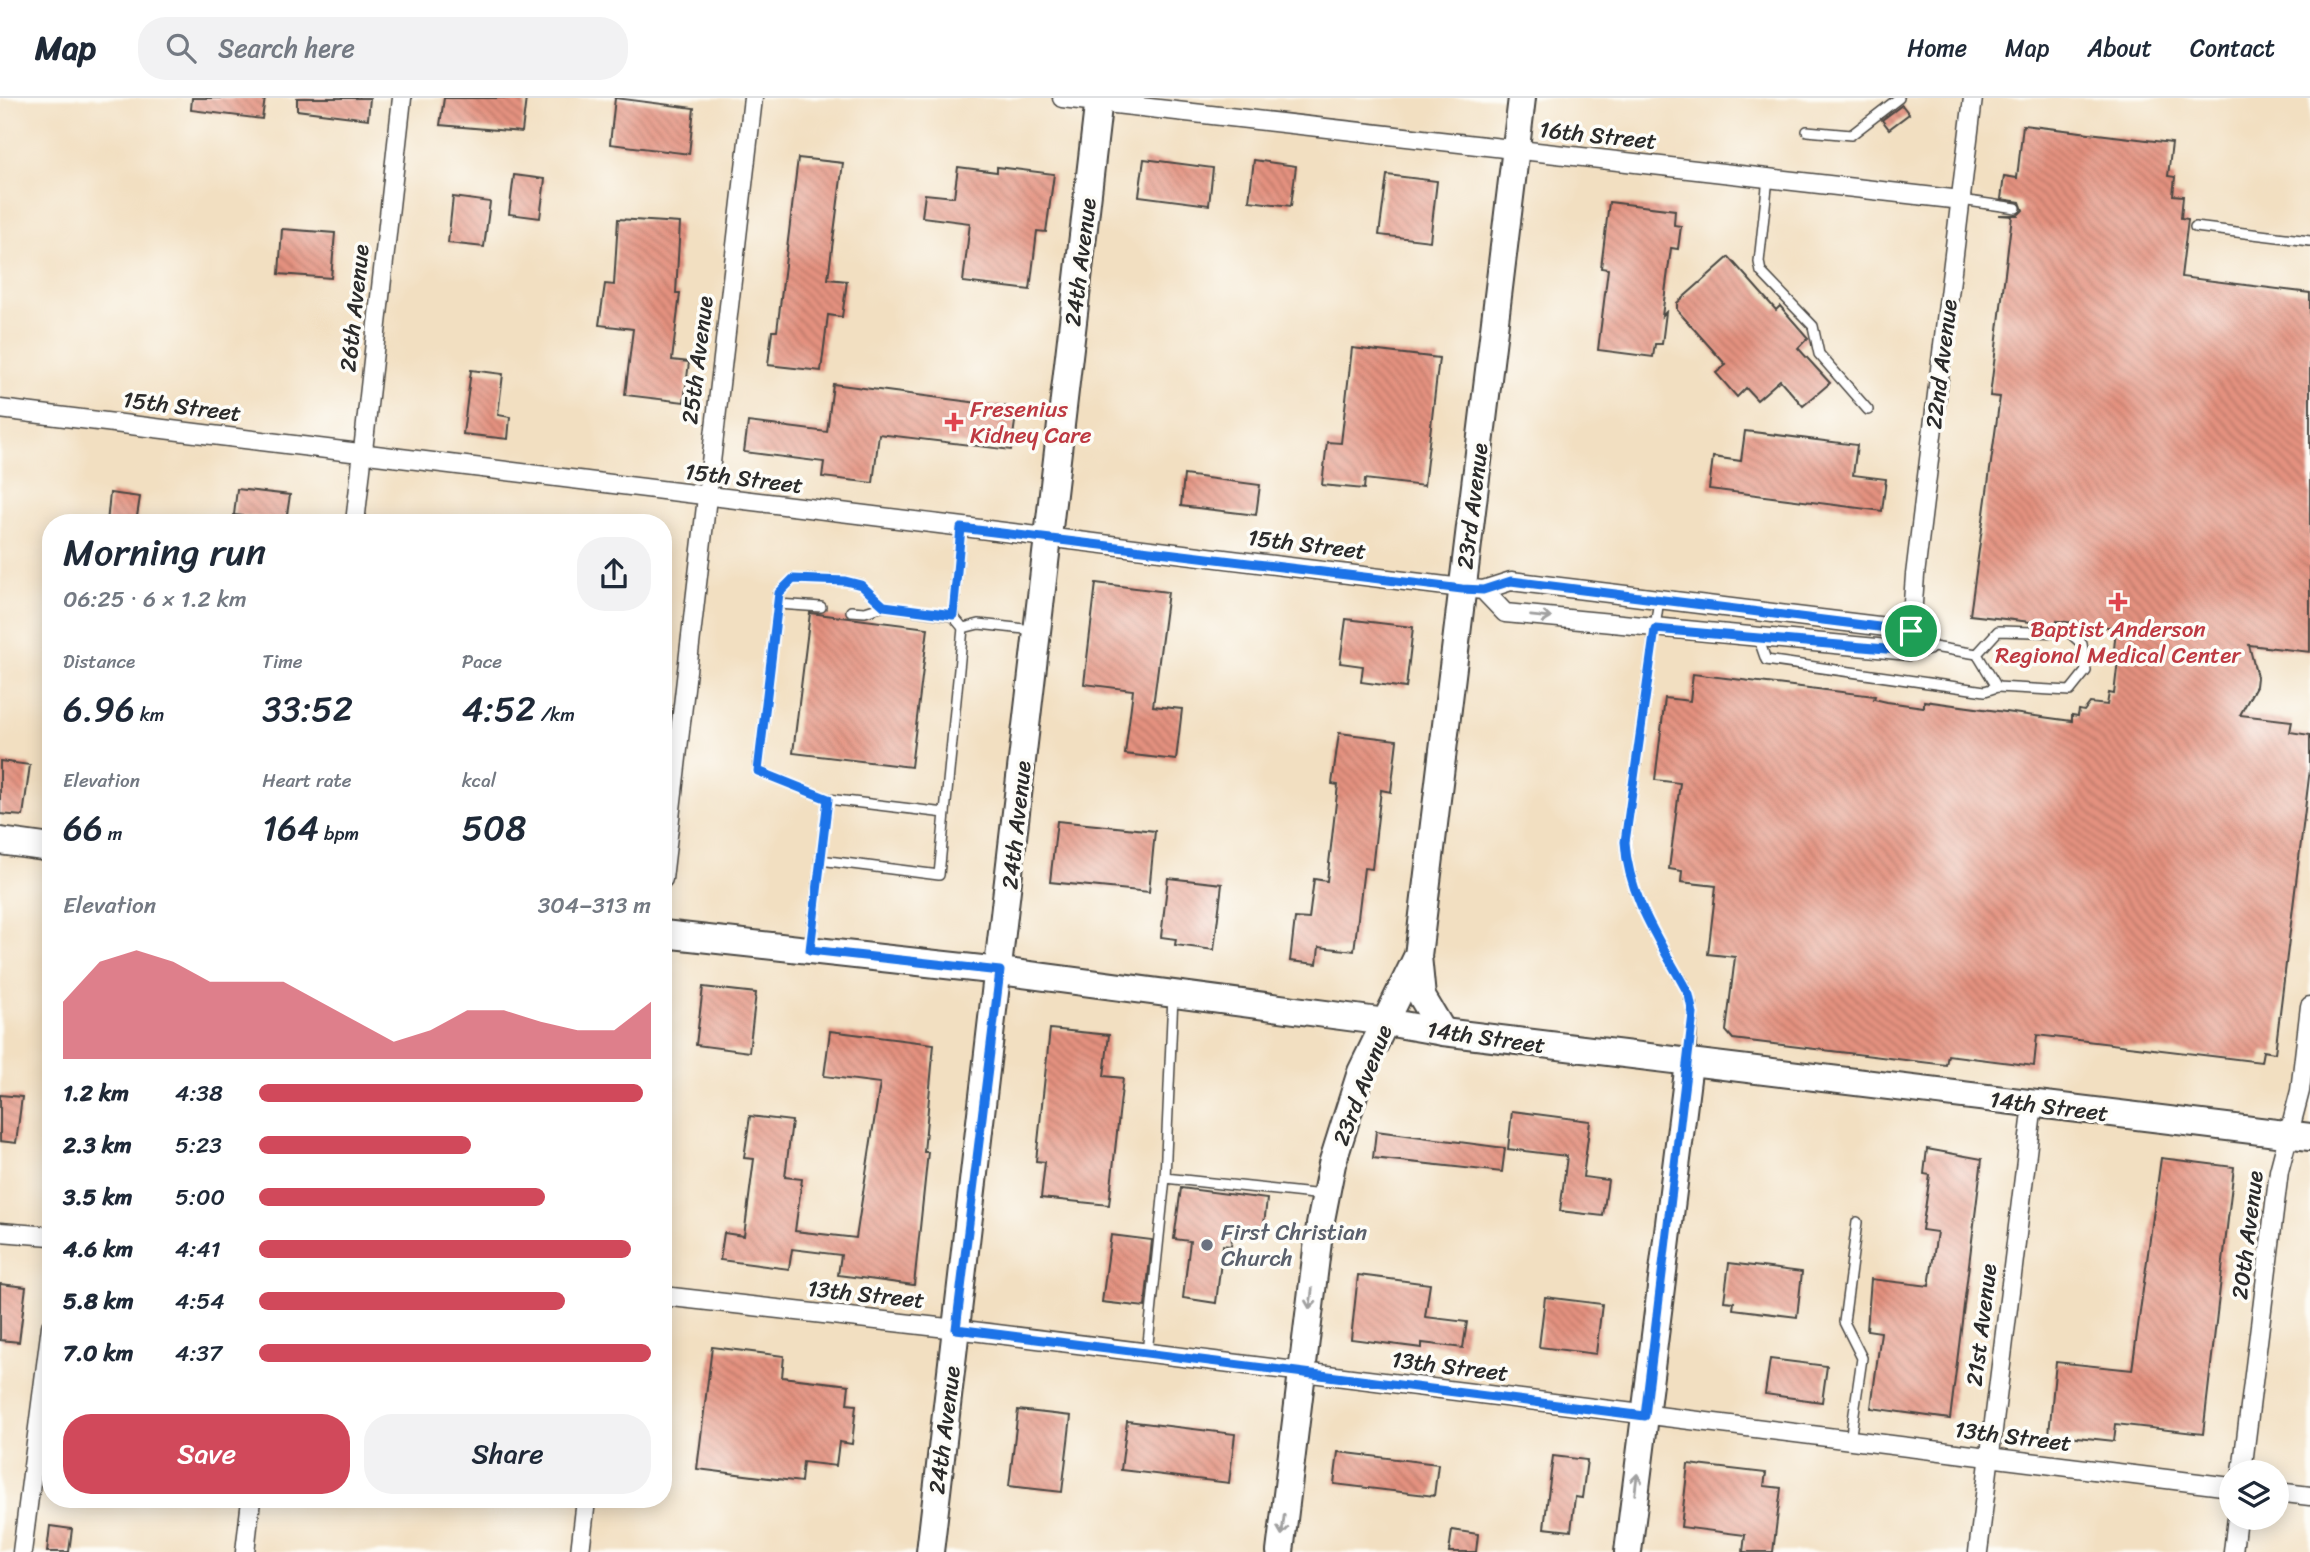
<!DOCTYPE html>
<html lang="en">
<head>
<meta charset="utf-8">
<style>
	:root { --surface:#fff; --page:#f2f2f3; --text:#1f2937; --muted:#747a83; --line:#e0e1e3; --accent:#d1495b }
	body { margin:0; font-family:Sriracha,sans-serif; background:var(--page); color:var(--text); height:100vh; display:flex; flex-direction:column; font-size:26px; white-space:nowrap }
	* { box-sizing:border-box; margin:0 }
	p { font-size:23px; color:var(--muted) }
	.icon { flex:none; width:38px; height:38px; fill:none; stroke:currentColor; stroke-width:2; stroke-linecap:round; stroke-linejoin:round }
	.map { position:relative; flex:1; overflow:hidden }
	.details { position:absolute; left:42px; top:416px; width:630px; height:994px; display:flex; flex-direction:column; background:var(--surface); border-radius:28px; box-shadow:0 4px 18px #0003 }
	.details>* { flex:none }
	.fabs { position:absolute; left:2219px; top:1362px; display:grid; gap:14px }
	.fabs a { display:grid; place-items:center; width:70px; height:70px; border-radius:50%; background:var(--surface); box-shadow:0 4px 18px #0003; font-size:35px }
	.pin { position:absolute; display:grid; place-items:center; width:60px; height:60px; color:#fff; margin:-30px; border:4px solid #fff; border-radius:50%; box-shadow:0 2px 7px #0007 }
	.round { display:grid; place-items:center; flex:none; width:74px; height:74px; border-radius:28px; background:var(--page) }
	.headline { display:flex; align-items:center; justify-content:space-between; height:119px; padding:0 21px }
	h1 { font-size:38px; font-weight:600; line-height:52px }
	.figures { display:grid; grid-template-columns:repeat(3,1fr); gap:10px; height:119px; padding:7px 21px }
	.figures div { display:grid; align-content:center }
	.figures b { font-size:35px; font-weight:600 }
	.figures small { font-size:19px; font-weight:400 }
	.figures p { font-size:19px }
	.chart { height:196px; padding:14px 21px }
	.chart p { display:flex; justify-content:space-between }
	.chart svg { width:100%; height:126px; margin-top:7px; fill:var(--accent); opacity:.7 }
	.primary-button { display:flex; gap:14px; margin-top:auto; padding:14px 21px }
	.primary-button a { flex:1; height:80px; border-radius:28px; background:var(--accent); color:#fff; font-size:28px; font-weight:600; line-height:80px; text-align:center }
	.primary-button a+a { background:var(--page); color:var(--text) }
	ul { padding:0 21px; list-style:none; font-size:23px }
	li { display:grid; grid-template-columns:112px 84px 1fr; align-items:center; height:52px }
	li i { height:18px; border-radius:9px; background:var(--accent) }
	header { display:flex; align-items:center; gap:42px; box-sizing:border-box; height:98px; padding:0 35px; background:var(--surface); border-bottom:2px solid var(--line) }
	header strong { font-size:33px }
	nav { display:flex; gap:38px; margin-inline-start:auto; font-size:24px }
	.search { width:490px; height:63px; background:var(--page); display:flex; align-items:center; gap:18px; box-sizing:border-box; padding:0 24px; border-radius:28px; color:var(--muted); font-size:26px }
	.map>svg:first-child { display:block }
	.building { fill:url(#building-back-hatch) }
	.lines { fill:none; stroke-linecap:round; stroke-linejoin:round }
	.lane-casing { stroke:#494642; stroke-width:12 }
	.street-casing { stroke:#494642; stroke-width:21 }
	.secondary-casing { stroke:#494642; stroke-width:30 }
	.lane { stroke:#fff; stroke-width:9 }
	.street { stroke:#fff; stroke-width:18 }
	.secondary { stroke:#fff; stroke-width:26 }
	.oneway { stroke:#a0a0a0 }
	.route-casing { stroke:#fff; stroke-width:14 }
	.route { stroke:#1a73e8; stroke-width:9 }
	.health-dot { fill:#e0444e; stroke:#fdfcf7; stroke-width:2.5 }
	.worship-dot { fill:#6b7280; stroke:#fdfcf7; stroke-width:2.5 }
	.labels { text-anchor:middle; stroke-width:7; stroke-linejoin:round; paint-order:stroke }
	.street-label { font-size:23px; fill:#2b2b2b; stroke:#fdfcf7 }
	.health-label { font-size:23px; fill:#be3a42; stroke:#fdfcf7; text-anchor:start }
	.worship-label { font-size:23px; fill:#5b616d; stroke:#fdfcf7; text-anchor:start }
</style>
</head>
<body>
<header>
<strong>Map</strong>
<div class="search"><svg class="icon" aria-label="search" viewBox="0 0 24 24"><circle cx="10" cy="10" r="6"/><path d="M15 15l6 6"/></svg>Search here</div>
<nav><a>Home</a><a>Map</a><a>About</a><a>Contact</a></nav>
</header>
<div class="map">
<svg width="2310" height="1454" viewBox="0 0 2310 1454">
	<defs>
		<pattern id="building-back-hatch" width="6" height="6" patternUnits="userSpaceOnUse" patternTransform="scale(1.75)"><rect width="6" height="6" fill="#e4917f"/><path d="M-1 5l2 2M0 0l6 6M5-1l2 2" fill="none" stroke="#b97768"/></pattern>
	</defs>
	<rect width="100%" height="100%" fill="#fdfcf7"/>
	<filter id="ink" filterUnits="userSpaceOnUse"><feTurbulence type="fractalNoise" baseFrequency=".0143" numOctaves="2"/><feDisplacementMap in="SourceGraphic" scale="14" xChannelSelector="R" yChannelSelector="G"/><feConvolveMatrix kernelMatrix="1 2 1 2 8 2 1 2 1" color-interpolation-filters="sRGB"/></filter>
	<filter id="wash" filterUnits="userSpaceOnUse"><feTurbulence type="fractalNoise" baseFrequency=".00686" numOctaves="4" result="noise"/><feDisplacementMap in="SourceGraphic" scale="28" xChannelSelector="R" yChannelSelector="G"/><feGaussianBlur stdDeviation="1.57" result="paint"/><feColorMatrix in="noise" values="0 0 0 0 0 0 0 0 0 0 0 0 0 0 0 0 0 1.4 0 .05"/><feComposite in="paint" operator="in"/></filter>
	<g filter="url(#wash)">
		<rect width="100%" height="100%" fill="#f2dfc1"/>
		<g id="blocks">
			<g class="building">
				<path d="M 192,0 L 265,0 L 262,21 L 191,12 Z"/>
				<path d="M 297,0 L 370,0 L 368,21 L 297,12 Z"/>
				<path d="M 444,0 L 526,0 L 522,34 L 440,27 Z"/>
				<path d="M 615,0 L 694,10 L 689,56 L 610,46 Z"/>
				<path d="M 1902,7 L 1909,16 L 1889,31 L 1882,22 Z"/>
				<path d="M 2023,27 L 2172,45 L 2168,78 L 2175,79 L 2173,97 L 2183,98 L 2181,120 L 2188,121 L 2181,179 L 2310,195 L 2310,554 L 2249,547 L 2257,579 L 2256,588 L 2240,617 L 2292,623 L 2290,634 L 2310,637 L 2310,671 L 2275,955 L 2263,953 L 2261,964 L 2037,937 L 2034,968 L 1948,957 L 1946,967 L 1733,941 L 1726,933 L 1735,859 L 1708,856 L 1716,788 L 1681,784 L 1682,773 L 1669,771 L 1680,685 L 1655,682 L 1665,600 L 1690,603 L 1693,576 L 1875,598 L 1874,601 L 1887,604 L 1924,609 L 1924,603 L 2072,623 L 2072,617 L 2078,618 L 2079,612 L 2084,613 L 2090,605 L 2107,607 L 2109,595 L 2114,596 L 2119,553 L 2114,552 L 2116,530 L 2057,523 L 2057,527 L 1970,517 L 2000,299 L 1990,298 L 2012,118 L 1999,117 L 2018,117 L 2023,112 L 2020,104 L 2001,101 L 2004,78 L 2017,80 Z"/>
				<path d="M 798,60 L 843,65 L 828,181 L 847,183 L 842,219 L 828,217 L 821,273 L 768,267 L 772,233 L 777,233 Z"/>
				<path d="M 1144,61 L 1213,70 L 1209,107 L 1139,98 Z"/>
				<path d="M 1254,62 L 1296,68 L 1291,108 L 1249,103 Z"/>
				<path d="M 958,69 L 997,74 L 997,69 L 1054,76 L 1046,134 L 1037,133 L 1030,192 L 963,184 L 970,125 L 922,119 L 925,96 L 954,99 Z"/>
				<path d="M 514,77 L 545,81 L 540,120 L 509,116 Z"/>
				<path d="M 1387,77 L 1437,83 L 1430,143 L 1379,137 Z"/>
				<path d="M 453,99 L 490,104 L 484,149 L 448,145 Z"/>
				<path d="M 1609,104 L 1675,112 L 1674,127 L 1681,128 L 1678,151 L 1671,150 L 1662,218 L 1666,214 L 1662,246 L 1655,246 L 1653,259 L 1598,252 L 1608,171 L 1601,170 Z"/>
				<path d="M 618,121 L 680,125 L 676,195 L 680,195 L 672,262 L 689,264 L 684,304 L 625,297 L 633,231 L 599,227 L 605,186 L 614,187 Z"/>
				<path d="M 282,131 L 335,135 L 331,180 L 279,176 Z"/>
				<path d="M 1729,159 L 1776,212 L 1780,208 L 1808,240 L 1798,250 L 1830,285 L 1803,308 L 1780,282 L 1757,302 L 1746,290 L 1737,299 L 1716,275 L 1726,267 L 1677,212 L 1677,205 Z"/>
				<path d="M 1352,250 L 1439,260 L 1424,388 L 1365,381 L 1364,391 L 1322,387 L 1327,344 L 1341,345 Z"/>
				<path d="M 471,272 L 503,276 L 498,317 L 510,319 L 508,341 L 463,336 Z"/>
				<path d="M 833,286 L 1017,310 L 1011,352 L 879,336 L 873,385 L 822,379 L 824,364 L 744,354 L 748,324 L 827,334 Z"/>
				<path d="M 1745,333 L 1857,347 L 1853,377 L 1886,381 L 1882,413 L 1709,391 L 1713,359 L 1741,363 Z"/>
				<path d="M 1184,377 L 1260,387 L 1256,417 L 1181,408 Z"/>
				<path d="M 237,391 L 290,397 L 286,423 L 234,417 Z"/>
				<path d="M 110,395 L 140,399 L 136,425 L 107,425 Z"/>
				<path d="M 1096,485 L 1168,494 L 1153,608 L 1182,611 L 1176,662 L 1125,656 L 1133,592 L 1084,586 Z"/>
				<path d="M 810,515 L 928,530 L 911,669 L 793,655 Z"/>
				<path d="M 1346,521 L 1413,529 L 1406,590 L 1361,584 L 1363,568 L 1340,565 Z"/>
				<path d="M 1339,635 L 1397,642 L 1391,694 L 1381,692 L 1372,771 L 1364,770 L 1354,853 L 1319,849 L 1317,866 L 1290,863 L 1295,820 L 1309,821 L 1314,781 L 1327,783 L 1338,687 L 1332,686 Z"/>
				<path d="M 0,663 L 30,667 L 23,718 L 0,716 Z"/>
				<path d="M 1057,723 L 1155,733 L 1149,794 L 1050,784 Z"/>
				<path d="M 1168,780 L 1222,786 L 1214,852 L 1175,847 L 1176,841 L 1161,839 Z"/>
				<path d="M 703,889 L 756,895 L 749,954 L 696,947 Z"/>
				<path d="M 1050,931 L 1109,937 L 1104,978 L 1123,980 L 1109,1107 L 1041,1100 L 1045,1064 L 1036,1063 Z"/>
				<path d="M 830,933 L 934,946 L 924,1054 L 928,1054 L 914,1187 L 838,1177 L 841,1157 L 792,1151 L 789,1171 L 720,1162 L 724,1135 L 744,1138 L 754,1061 L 744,1060 L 750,1018 L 792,1023 L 785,1079 L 802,1081 L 795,1133 L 856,1140 L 880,985 L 824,978 Z"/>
				<path d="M 0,997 L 22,999 L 16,1045 L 0,1043 Z"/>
				<path d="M 1512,1013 L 1590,1023 L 1583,1079 L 1608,1082 L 1603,1118 L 1560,1113 L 1567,1058 L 1508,1051 Z"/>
				<path d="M 1376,1033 L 1505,1050 L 1502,1074 L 1373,1060 Z"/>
				<path d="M 1927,1051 L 1982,1061 L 1950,1321 L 1871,1310 L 1881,1234 L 1867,1232 L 1871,1181 L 1929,1188 L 1937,1134 L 1922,1132 L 1930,1077 L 1924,1076 Z"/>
				<path d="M 2161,1060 L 2234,1069 L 2203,1336 L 2116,1326 L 2114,1343 L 2049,1336 L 2056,1264 L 2132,1272 Z"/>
				<path d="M 1181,1090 L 1267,1101 L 1263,1135 L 1233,1131 L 1231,1148 L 1223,1147 L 1216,1205 L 1183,1200 L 1190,1143 L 1174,1141 Z"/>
				<path d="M 1111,1137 L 1152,1142 L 1145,1209 L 1102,1204 Z"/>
				<path d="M 1729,1165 L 1802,1174 L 1797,1219 L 1733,1211 L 1734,1204 L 1724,1203 Z"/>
				<path d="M 1358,1177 L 1430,1186 L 1425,1219 L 1467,1224 L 1463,1250 L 1422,1245 L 1422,1250 L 1351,1241 Z"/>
				<path d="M 0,1186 L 26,1189 L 19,1244 L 0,1242 Z"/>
				<path d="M 1545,1199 L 1602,1206 L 1596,1256 L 1539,1249 Z"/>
				<path d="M 712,1249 L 784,1258 L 782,1279 L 849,1287 L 847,1306 L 856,1307 L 852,1346 L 839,1344 L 836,1368 L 803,1364 L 801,1384 L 697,1371 Z"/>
				<path d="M 1770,1261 L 1827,1268 L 1822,1304 L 1765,1296 Z"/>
				<path d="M 1018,1312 L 1071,1318 L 1062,1394 L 1009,1388 Z"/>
				<path d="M 1127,1323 L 1235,1336 L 1229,1385 L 1121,1372 Z"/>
				<path d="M 1338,1354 L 1438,1366 L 1434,1398 L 1334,1386 Z"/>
				<path d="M 1553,1358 L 1587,1362 L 1582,1400 L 1575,1399 L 1571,1433 L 1544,1430 Z"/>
				<path d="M 1688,1366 L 1766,1375 L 1764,1388 L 1781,1390 L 1773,1454 L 1743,1454 L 1745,1437 L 1681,1429 Z"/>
				<path d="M 50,1428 L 72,1431 L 69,1454 L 47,1454 Z"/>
				<path d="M 1452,1432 L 1478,1436 L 1476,1454 L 1449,1454 Z"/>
			</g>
		</g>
	</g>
	<g filter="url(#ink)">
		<use href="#blocks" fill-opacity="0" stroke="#494642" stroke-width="2"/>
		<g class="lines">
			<g class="lane-casing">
				<g id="lane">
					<path d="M 1807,33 L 1851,37 L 1899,0"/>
					<path d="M 1768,80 L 1759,164 L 1761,174 L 1813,228 L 1819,256 L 1868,312"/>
					<path d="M 1961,102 L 2016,110"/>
					<path d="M 2195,129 L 2310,143"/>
					<path d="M 961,430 L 953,518 L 963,530"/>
					<path d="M 1659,501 L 1625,744 C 1628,800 1663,848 1689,897 L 1693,916 L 1690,961"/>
					<path d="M 778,506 L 821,509"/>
					<path d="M 851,513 L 865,514 L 884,508"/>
					<path d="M 1998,533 L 2070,535 L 2082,546 L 2086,573 L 2070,593 L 1997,589 L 1977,556 Z"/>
					<path d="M 1759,542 L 1766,562 L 1985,593 L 1997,589"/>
					<path d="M 1927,548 L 1977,556"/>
					<path d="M 828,701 L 758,673 L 779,495 L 793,481 L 845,483 L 861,487 L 884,508 L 953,518"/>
					<path d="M 945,715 L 963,530 L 979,526 L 1034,532"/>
					<path d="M 810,850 L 828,701 L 945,715 L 939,777 L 820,762"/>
					<path d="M 1165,1080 L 1323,1097"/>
					<path d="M 1147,1255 L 1165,1080 L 1173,898"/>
					<path d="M 1850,1343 L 1862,1260 L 1844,1224 L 1857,1124"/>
				</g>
			</g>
			<g class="street-casing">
				<g id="street">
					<path d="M 1062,0 L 1961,102"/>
					<path d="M 0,311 L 1462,490 L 1483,492 L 1511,483 L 1911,532 L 1927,548 L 1909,553 L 1505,515 L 1483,492"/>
					<path d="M 355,425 L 402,0"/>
					<path d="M 1911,532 L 1915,477 L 1973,0"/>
					<path d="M 663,781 L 753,0"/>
					<path d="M 0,1134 L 51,1138"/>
					<path d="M 663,1198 L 956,1231 L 2231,1389"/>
					<path d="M 2242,1374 L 2279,1073 L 2300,993 L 2310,908"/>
					<path d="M 2277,1394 L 2310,1398"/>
					<path d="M 22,1454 L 51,1228"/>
					<path d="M 245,1454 L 251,1402"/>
					<path d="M 580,1454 L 586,1402"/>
					<path d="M 1978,1454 L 2033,1006"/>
					<path d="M 2233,1454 L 2237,1419"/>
				</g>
			</g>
			<g class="secondary-casing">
				<g id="secondary">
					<path d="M 0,743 L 51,750"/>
					<path d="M 663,836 L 1000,873 L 1386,924 L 1443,934 L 2310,1039"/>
					<path d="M 1443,934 L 1422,899 L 1418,858 L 1522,0"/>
					<path d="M 930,1454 L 1099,0"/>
					<path d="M 1280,1454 L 1320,1127 L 1332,1066 L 1361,974 L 1417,859"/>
					<path d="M 1628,1454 L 1689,965"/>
				</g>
			</g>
			<use href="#lane" class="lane"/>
			<use href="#street" class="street"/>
			<use href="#secondary" class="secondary"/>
		</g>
		<defs><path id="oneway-shaft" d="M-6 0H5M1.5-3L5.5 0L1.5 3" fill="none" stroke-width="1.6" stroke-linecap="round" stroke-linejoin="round" transform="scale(1.75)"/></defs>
		<g class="oneway">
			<use href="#oneway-shaft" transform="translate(1541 519) rotate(6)"/>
			<use href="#oneway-shaft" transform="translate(1311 1201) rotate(97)"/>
			<use href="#oneway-shaft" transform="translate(1636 1386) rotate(-83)"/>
			<use href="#oneway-shaft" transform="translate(1283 1427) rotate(97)"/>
		</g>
	</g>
	<g class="lines" filter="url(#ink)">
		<g class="route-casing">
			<path id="route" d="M 961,430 L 1462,491 L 1483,492 L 1511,483 L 1911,533 L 1927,548 L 1909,553 L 1655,531 L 1625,744 C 1628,800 1663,848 1689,897 L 1693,916 L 1645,1318 L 956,1231 L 1000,873 L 810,852 L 828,701 L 758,673 L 779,495 L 793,481 L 845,483 L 861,487 L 884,508 L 953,517 Z"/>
		</g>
		<use href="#route" class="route"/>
	</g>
	<g class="health-dot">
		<path d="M950.5 313.5h7v7h7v7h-7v7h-7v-7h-7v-7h7z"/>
		<path d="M2114.5 493.5h7v7h7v7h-7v7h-7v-7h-7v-7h7z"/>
	</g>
	<circle class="worship-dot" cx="1207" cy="1147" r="7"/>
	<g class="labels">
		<g class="street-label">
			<text transform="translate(1598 37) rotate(6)" y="8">16th Street</text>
			<text transform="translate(1080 164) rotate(-83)" y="8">24th Avenue</text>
			<text transform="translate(354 210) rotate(-84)" y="8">26th Avenue</text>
			<text transform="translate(697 262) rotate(-83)" y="8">25th Avenue</text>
			<text transform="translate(1941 266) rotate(-83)" y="8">22nd Avenue</text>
			<text transform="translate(182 308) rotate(7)" y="8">15th Street</text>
			<text transform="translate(744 380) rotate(7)" y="8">15th Street</text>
			<text transform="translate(1472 408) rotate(-83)" y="8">23rd Avenue</text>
			<text transform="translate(1307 446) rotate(7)" y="8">15th Street</text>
			<text transform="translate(1016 727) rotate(-84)" y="8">24th Avenue</text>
			<text transform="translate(1486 939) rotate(8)" y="8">14th Street</text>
			<text transform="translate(1362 987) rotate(-69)" y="8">23rd Avenue</text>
			<text transform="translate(2049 1008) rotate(7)" y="8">14th Street</text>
			<text transform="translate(2247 1137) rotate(-83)" y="8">20th Avenue</text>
			<text transform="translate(866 1196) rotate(6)" y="8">13th Street</text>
			<text transform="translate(1981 1227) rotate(-83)" y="8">21st Avenue</text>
			<text transform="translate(1450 1268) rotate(7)" y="8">13th Street</text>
			<text transform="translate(944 1332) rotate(-83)" y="8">24th Avenue</text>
			<text transform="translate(2013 1338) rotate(7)" y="8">13th Street</text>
		</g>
		<g class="health-label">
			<text x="970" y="319">Fresenius<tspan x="970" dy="26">Kidney Care</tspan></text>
			<text x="2118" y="539" text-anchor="middle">Baptist Anderson<tspan x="2118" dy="26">Regional Medical Center</tspan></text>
		</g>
		<g class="worship-label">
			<text x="1221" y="1142">First Christian<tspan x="1221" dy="26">Church</tspan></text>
		</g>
	</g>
</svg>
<div class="fabs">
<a><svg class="icon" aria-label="layers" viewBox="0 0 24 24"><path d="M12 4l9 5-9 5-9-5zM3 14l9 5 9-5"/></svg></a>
</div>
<div class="pin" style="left:1911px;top:533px;background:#1e9e55"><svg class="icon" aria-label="arrive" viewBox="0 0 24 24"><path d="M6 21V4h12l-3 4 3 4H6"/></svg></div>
<section class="details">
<div class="headline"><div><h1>Morning run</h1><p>06:25 · 6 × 1.2 km</p></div><a class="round"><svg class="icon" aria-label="share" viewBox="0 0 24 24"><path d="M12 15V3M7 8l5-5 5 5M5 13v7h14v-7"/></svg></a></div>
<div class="figures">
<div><p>Distance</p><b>6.96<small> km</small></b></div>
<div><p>Time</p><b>33:52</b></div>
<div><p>Pace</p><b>4:52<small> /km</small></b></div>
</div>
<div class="figures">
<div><p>Elevation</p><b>66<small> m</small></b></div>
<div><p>Heart rate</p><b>164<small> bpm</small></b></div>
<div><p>kcal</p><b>508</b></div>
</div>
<div class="chart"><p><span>Elevation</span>304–313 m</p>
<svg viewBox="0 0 160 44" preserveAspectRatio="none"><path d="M0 44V24L10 10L20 6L30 10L40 17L50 17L60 17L70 24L80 31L90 38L100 34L110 27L120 27L130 31L140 34L150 34L160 24V44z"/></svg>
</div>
<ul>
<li><b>1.2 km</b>4:38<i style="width:98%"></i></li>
<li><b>2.3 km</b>5:23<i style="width:54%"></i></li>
<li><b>3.5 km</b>5:00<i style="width:73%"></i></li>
<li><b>4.6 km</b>4:41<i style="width:95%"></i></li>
<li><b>5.8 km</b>4:54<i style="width:78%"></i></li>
<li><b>7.0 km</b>4:37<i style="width:100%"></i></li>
</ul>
<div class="primary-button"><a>Save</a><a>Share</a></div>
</section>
</div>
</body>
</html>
